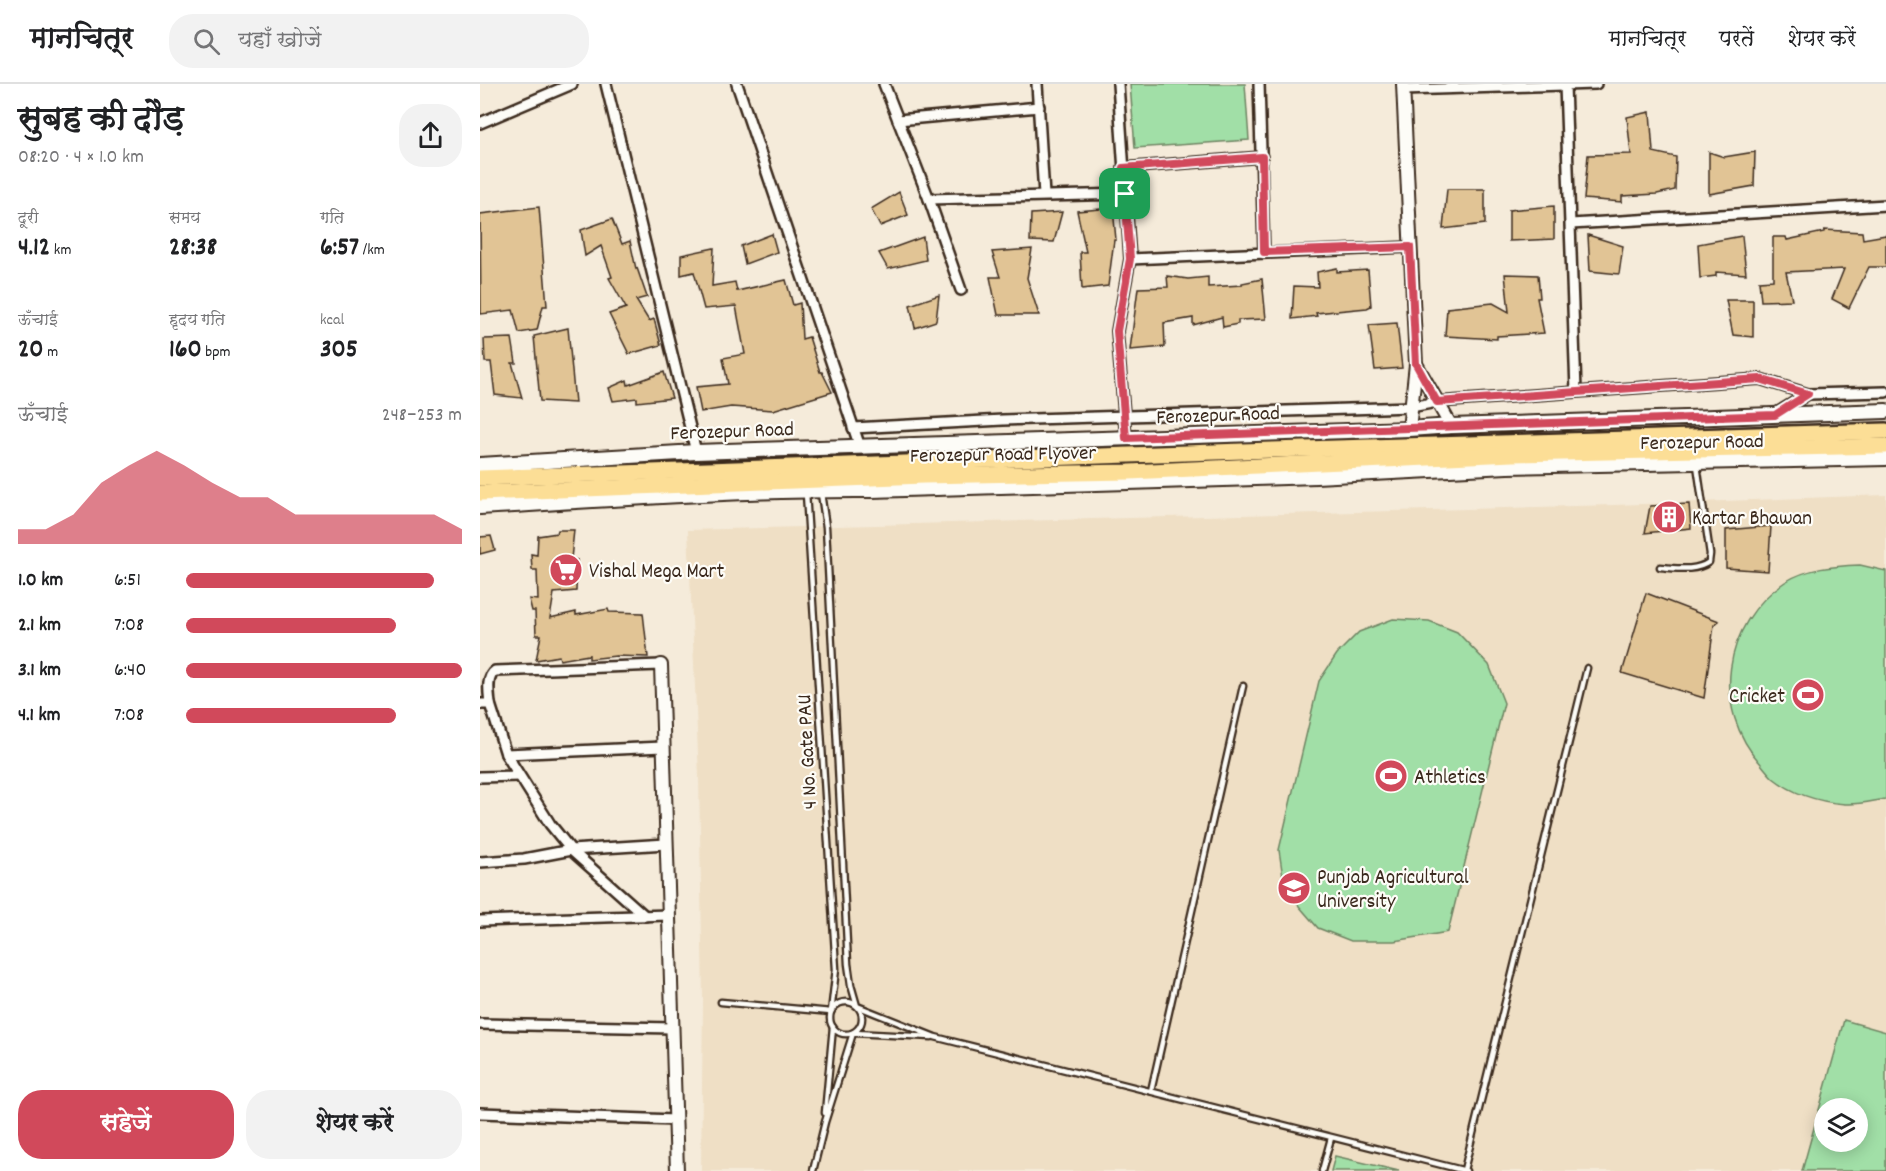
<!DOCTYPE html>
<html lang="hi">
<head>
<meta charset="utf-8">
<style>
	:root { --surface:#fff; --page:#f2f2f2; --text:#202124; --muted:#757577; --line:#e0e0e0; --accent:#d1495b }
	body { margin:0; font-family:Dekko,"Playpen Sans Deva",sans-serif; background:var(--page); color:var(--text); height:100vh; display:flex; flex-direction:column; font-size:22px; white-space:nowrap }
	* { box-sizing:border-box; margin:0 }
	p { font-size:20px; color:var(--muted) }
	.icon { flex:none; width:33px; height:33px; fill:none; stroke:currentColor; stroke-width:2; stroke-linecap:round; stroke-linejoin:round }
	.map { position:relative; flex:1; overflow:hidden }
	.side { display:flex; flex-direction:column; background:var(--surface); width:480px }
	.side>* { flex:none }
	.buttons { position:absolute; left:1334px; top:1014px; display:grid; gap:12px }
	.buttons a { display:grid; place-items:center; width:54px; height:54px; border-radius:50%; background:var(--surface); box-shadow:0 3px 15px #0003; font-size:30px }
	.pin { position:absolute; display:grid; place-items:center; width:51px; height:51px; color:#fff; margin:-26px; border-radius:12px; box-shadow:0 3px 9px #0006 }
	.round { display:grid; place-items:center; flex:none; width:63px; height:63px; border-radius:24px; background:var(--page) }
	.headline { display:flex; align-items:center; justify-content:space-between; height:102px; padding:0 18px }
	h1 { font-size:33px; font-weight:700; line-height:45px }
	.metrics { display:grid; grid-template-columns:repeat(3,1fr); gap:9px; height:102px; padding:6px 18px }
	.metrics div { display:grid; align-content:center }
	.metrics b { font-size:26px; font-weight:700 }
	.metrics small { font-size:16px; font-weight:400 }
	.metrics p { font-size:16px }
	.chart { height:168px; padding:12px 18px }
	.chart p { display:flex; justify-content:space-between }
	.chart svg { width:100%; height:108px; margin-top:6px; fill:var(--accent); opacity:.7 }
	.primary-button { display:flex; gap:12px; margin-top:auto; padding:12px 18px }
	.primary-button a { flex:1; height:69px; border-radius:24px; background:var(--accent); color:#fff; font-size:24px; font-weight:700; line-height:69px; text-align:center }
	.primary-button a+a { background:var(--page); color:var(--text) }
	ul { padding:0 18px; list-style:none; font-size:20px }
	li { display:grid; grid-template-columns:96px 72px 1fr; align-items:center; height:45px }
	li i { height:15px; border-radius:8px; background:var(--accent) }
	header { display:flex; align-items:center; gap:36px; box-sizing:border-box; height:84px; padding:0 30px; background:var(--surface); border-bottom:2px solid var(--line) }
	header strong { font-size:28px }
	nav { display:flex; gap:33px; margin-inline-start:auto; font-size:21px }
	.search { width:420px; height:54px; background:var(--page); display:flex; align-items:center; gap:15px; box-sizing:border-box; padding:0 21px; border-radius:24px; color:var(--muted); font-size:22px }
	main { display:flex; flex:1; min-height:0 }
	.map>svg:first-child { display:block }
	.built { fill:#efdfc5; fill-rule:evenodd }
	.green { fill:#a1dfa7; stroke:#6e8462; stroke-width:1.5; fill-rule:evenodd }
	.building { fill:#e1c495; stroke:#3b2a1e; stroke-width:1.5 }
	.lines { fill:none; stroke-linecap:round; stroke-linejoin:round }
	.service-casing { stroke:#3b2a1e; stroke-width:9 }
	.minor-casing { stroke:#3b2a1e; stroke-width:14 }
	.tertiary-casing { stroke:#3b2a1e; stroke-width:16 }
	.secondary-casing { stroke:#3b2a1e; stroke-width:18 }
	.primary-casing { stroke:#3b2a1e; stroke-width:20 }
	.service { stroke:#fdfcf7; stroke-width:4.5 }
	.minor { stroke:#fdfcf7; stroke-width:9 }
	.tertiary { stroke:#fdfcf7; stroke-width:12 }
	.secondary { stroke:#fdfcf7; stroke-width:14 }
	.primary { stroke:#fcde96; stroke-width:15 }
	.route-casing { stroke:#fff; stroke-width:12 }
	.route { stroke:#d1495b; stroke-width:8 }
	.labels { text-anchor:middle; stroke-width:4.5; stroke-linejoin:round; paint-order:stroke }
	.street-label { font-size:21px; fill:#3b2a1e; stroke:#fdfcf7 }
	.poi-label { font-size:21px; fill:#3b2a1e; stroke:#fdfcf7; text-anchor:start }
</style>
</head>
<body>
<header>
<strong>मानचित्र</strong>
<div class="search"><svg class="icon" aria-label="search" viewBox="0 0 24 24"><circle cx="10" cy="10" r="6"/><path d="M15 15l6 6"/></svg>यहाँ खोजें</div>
<nav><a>मानचित्र</a><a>परतें</a><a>शेयर करें</a></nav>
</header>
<main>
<section class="side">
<div class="headline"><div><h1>सुबह की दौड़</h1><p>08:20 · 4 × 1.0 km</p></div><a class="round"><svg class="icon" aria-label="share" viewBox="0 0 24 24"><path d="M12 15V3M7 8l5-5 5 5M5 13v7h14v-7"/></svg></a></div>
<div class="metrics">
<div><p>दूरी</p><b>4.12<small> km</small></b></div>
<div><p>समय</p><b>28:38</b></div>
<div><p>गति</p><b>6:57<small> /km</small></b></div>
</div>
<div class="metrics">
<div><p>ऊँचाई</p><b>20<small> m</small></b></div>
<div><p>हृदय गति</p><b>160<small> bpm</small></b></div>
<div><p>kcal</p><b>305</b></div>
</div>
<div class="chart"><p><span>ऊँचाई</span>248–253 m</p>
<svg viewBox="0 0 160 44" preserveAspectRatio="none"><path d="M0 44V38L10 38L20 32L30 19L40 12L50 6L60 12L70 19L80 25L90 25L100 32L110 32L120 32L130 32L140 32L150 32L160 38V44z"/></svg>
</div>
<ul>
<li><b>1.0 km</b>6:51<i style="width:90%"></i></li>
<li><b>2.1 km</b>7:08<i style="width:76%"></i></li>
<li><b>3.1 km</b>6:40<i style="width:100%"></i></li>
<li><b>4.1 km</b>7:08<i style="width:76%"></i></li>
</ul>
<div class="primary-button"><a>सहेजें</a><a>शेयर करें</a></div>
</section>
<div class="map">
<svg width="1406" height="1087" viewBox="0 0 1406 1087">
	<rect width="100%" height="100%" fill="#f5ebda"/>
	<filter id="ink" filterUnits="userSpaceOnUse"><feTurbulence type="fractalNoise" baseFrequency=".0167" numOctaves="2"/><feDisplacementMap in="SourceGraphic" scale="12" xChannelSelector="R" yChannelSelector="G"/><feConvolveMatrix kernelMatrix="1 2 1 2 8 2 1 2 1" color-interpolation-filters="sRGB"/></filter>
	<g filter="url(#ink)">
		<path class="built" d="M 1406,411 L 1406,1087 L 221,1087 L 223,916 L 219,692 L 208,446 L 1134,421 ZM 1344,1024 L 1377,1024 L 1377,1058 L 1344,1058 Z"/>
		<g class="green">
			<path d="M 650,0 L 765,0 L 769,56 L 655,64 Z"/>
			<path d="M 1380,481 L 1406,487 L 1406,715 C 1393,717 1378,721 1365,720 C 1340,718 1313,710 1293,694 C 1289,690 1285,685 1281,680 C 1231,625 1242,540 1305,498 C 1327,484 1354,482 1380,481 Z"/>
			<path d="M 913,535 L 949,537 L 977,548 L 1009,581 L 1024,619 L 968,848 L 914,857 L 871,857 L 838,844 L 819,822 L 803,793 L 799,766 L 839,597 L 857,570 L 879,548 Z"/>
			<path d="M 1364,936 L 1406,948 L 1406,1087 L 1322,1087 ZM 1344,1024 L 1377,1024 L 1377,1058 L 1344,1058 Z"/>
			<path d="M 855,1072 L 919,1087 L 851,1087 Z"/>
		</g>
		<g class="building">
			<path d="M 1170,28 L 1173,68 L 1196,73 L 1195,106 L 1177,110 L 1142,112 L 1142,118 L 1104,115 L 1108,71 L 1151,70 L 1147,33 Z"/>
			<path d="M 1229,68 L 1244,73 L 1275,68 L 1274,102 L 1229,110 Z"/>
			<path d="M 967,105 L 1005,105 L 1005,140 L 963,145 Z"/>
			<path d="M 419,108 L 428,131 L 400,142 L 391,125 Z"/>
			<path d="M 1074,122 L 1074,155 L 1029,157 L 1029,126 Z"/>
			<path d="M 59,123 L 67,222 L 63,222 L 57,246 L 39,249 L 33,226 L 1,230 L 0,130 Z"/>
			<path d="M 633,124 L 636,156 L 634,156 L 628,202 L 602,205 L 600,168 L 606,168 L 597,127 Z"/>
			<path d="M 582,128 L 574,158 L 550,157 L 551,130 Z"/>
			<path d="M 132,135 L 142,160 L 150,157 L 156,185 L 157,184 L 167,213 L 156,216 L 169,237 L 174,235 L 181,261 L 149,270 L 129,230 L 146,224 L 129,194 L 132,193 L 121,162 L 105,172 L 101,146 Z"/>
			<path d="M 1344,146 L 1382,148 L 1383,155 L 1406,151 L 1406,183 L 1389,183 L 1369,224 L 1352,215 L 1364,185 L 1306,188 L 1312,216 L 1281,217 L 1279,197 L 1293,196 L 1293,153 L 1306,153 L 1307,156 L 1344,148 Z"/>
			<path d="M 292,150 L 297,168 L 265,180 L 261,162 Z"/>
			<path d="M 1108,151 L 1143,162 L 1139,190 L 1110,187 Z"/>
			<path d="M 1262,152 L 1266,190 L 1236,188 L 1236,192 L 1220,194 L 1218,160 Z"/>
			<path d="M 443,153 L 446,176 L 408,185 L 399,169 Z"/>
			<path d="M 234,164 L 232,202 L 255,198 L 257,207 L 306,196 L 313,221 L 320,219 L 322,255 L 329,253 L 340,288 L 342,288 L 352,308 L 293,326 L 251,323 L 221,328 L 216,303 L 248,300 L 243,274 L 265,270 L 256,222 L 224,225 L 214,188 L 201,191 L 201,171 Z"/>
			<path d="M 552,165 L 547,194 L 559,231 L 518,231 L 510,193 L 520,193 L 512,168 Z"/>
			<path d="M 857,184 L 857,188 L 888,186 L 891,222 L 887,224 L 836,229 L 837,232 L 812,235 L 814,202 L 838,203 L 837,188 Z"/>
			<path d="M 1025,190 L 1058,191 L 1060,214 L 1057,214 L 1064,249 L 1017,252 L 1017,255 L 965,252 L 967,224 L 1013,219 L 1029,228 Z"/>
			<path d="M 687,192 L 708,195 L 728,193 L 728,203 L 762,201 L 762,199 L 782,195 L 786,235 L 758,236 L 758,240 L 743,243 L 742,233 L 713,241 L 713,234 L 684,239 L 685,263 L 650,266 L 658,204 L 688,203 Z"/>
			<path d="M 459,211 L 456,237 L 435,244 L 430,221 Z"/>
			<path d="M 1246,216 L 1273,216 L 1273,253 L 1253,251 Z"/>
			<path d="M 917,239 L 922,284 L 895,286 L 889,241 Z"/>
			<path d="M 88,244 L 95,319 L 60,317 L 54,252 Z"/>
			<path d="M 32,254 L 36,279 L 32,279 L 42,314 L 15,311 L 11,278 L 5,278 L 4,255 Z"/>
			<path d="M 184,288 L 192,314 L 157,318 L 157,314 L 133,317 L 129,304 L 147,296 L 148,301 Z"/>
			<path d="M 1209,420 L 1211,444 L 1165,449 L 1170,422 Z"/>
			<path d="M 1291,442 L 1288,487 L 1246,484 L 1246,446 Z"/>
			<path d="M 78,446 L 94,446 L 91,475 L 97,476 L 96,507 L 74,509 L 70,534 L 96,528 L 96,531 L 128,525 L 129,528 L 163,529 L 168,573 L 136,572 L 109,575 L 109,571 L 80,576 L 79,572 L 56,576 L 61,551 L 56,551 L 55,527 L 52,527 L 49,515 L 58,516 L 57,486 L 52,486 L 51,470 L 57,471 L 58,452 L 77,449 Z"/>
			<path d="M 11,452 L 15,466 L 0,470 L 0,453 Z"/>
			<path d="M 1166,509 L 1239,537 L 1234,541 L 1224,614 L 1142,589 Z"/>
		</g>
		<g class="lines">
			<g class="service-casing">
				<g id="service">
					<path d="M 341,409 L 346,443 L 368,880 L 371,901 L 377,922 L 455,953 L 986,1087"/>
					<path d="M 1180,483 C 1196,484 1215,488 1229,478 L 1230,470 L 1217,381"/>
					<circle cx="366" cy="934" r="16"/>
					<path d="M 241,918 L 351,928 L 356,885 L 326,409"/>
					<path d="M 671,1007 L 763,602"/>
					<path d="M 345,1029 L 353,943"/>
					<path d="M 984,1086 L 1107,584"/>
					<path d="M 333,1087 L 345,1038 L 373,949 L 452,953"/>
					<path d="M 842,1087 L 851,1054"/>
				</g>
			</g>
			<g class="minor-casing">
				<g id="minor">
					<path d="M 126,0 L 216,368"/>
					<path d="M 257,0 L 380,363"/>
					<path d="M 404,0 L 449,115 L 481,206"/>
					<path d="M 557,0 L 564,111"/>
					<path d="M 638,0 L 650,175 L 637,247 L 646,354"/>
					<path d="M 779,0 L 784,168"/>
					<path d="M 1085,1 L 1096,307"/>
					<path d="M 923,6 L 1116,0"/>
					<path d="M 418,36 L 559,23"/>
					<path d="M 0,39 L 92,0"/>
					<path d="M 643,84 L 782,73"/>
					<path d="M 449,115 L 645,110"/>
					<path d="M 1091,140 L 1406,121"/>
					<path d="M 650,175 L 930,163"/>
					<path d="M 1297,329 L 1328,310"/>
					<path d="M 373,344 L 523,336 L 931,323 L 957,318 L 1280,295 L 1328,310 L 1406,308"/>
					<path d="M 0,620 L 10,620 L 26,670 L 70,740 L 91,766 L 165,832"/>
					<path d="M 10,620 C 9,609 6,593 15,587 L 181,581"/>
					<path d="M 26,670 L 183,663"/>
					<path d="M 0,693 L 39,692"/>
					<path d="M 0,778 L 44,775 L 91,766 L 186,760"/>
					<path d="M 0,837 L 189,831"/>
					<path d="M 0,940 L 192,944"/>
					<path d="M 0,1029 L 195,1036"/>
				</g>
			</g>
			<g class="tertiary-casing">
				<g id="tertiary">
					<path d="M 923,0 L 936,280 L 929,345"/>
					<path d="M 936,280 L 971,342"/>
					<path d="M 181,581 L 197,1087"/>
				</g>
			</g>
			<g class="secondary-casing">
				<g id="secondary">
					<path d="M 0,381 L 216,368 L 929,345 L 971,342 L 1406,327"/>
					<path d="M 0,423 C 131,415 262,405 392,406 L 836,392 L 1027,382 L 1406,374"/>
				</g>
			</g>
			<g class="primary-casing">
				<g id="primary">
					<path d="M 0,394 C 469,378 937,359 1406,347"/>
					<path d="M 0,409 L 443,392 L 649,388 L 1032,370 L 1406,362"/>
				</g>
			</g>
			<use href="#service" class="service"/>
			<use href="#minor" class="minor"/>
			<use href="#tertiary" class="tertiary"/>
			<use href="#secondary" class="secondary"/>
			<use href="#primary" class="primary"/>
		</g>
	</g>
	<g class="lines" filter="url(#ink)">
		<g class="route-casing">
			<path id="route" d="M 782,73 L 784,168 L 930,163 L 936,280 L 957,318 L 1280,295 L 1328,310 L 1295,331 L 646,354 L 637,247 L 650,175 L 643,84 Z"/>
		</g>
		<use href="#route" class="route"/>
	</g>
	<defs>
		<g id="building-disc" transform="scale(1.725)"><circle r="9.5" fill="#d1495b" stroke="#fdfcf7"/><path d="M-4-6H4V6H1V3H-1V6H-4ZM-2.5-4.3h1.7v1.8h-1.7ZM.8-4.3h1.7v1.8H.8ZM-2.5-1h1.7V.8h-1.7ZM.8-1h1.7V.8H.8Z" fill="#fff"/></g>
		<g id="supermarket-disc" transform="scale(1.725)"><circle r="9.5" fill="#d1495b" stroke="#fdfcf7"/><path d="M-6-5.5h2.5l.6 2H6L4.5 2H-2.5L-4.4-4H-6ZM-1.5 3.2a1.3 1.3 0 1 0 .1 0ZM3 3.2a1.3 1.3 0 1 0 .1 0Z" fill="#fff"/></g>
		<g id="stadium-disc" transform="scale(1.725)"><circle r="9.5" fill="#d1495b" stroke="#fdfcf7"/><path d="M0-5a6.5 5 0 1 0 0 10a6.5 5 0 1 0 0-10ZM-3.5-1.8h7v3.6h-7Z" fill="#fff"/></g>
		<g id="university-disc" transform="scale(1.725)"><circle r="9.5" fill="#d1495b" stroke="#fdfcf7"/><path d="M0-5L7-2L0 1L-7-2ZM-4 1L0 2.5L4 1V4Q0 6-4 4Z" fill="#fff"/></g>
	</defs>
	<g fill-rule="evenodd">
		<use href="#building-disc" x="1189" y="433"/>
		<use href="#supermarket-disc" x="86" y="486"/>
		<use href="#stadium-disc" x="1328" y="611"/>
		<use href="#stadium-disc" x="911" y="692"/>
		<use href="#university-disc" x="814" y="804"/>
	</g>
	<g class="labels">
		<g class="street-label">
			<text transform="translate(738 330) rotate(-2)" y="7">Ferozepur Road</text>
			<text transform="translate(252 346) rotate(-2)" y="7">Ferozepur Road</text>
			<text transform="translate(1222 357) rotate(-1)" y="7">Ferozepur Road</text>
			<text transform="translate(523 369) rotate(-1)" y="7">Ferozepur Road Flyover</text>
			<text transform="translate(326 668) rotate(-93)" y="7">4 No. Gate PAU</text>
		</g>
		<g class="poi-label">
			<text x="1212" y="440">Kartar Bhawan</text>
			<text x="109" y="493">Vishal Mega Mart</text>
			<text x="1305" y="618" text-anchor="end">Cricket</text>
			<text x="934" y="699">Athletics</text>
			<text x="837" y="799">Punjab Agricultural<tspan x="837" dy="24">University</tspan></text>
		</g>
	</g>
</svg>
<div class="buttons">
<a><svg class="icon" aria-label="layers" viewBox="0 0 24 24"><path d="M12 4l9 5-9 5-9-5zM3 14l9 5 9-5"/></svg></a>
</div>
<div class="pin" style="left:645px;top:110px;background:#1e9e55"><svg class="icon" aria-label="arrive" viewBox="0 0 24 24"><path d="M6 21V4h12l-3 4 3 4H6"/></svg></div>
</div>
</main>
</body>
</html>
